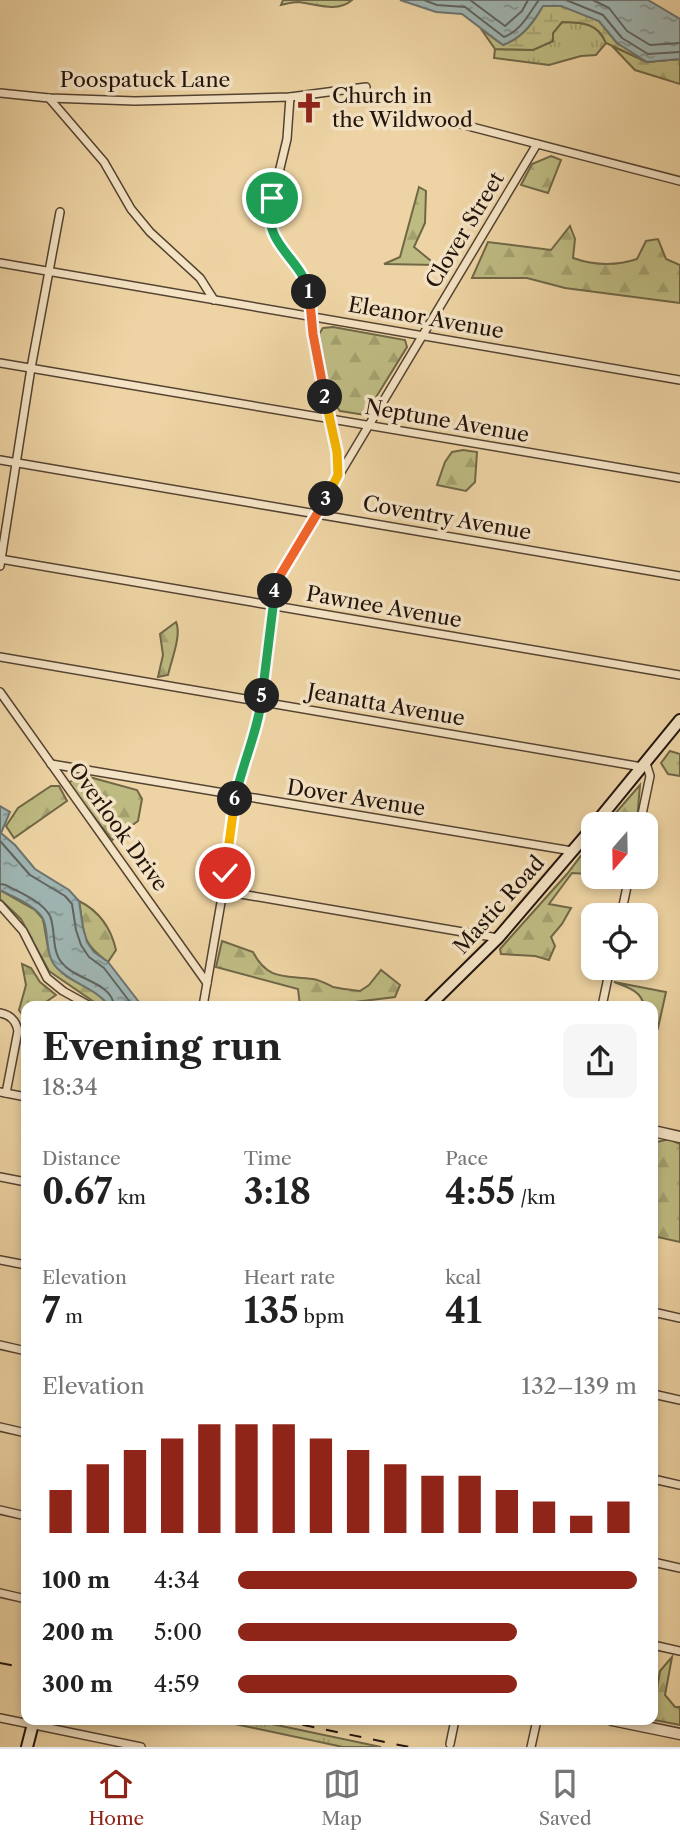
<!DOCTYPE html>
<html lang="en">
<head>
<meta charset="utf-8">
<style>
	:root { --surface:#fff; --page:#f6f6f6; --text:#222; --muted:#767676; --line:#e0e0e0; --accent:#8f2418 }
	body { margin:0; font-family:"Libre Caslon Text",serif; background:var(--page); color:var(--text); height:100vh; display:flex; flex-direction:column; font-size:26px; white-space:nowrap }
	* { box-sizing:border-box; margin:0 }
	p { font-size:23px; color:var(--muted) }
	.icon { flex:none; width:38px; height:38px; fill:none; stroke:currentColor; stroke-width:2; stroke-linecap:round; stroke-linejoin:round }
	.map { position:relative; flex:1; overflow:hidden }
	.sheet { position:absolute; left:21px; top:1001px; width:637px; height:724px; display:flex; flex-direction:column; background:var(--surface); border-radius:14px; box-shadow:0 4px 10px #0003 }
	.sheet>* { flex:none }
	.needle { width:46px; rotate:200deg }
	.buttons { position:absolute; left:581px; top:812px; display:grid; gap:14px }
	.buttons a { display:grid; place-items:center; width:77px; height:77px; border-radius:14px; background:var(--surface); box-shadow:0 4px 10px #0003; font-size:35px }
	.pin { position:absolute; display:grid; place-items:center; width:60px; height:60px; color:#fff; margin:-30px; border:4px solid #fff; border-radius:50%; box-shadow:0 2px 7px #0007 }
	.km { position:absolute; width:35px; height:35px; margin:-18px; border-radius:50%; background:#222; color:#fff; font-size:19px; line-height:35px; text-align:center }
	.round { display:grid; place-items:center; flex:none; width:74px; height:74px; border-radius:14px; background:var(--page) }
	.overview { display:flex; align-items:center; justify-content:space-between; height:119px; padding:0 21px }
	h1 { font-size:38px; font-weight:700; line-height:52px }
	.metrics { display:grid; grid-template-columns:repeat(3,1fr); gap:10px; height:119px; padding:7px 21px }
	.metrics div { display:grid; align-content:center }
	.metrics b { font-size:35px; font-weight:700 }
	.metrics small { font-size:19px; font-weight:400 }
	.metrics p { font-size:19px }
	.chart { height:196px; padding:14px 21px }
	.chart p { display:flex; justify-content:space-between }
	.chart svg { width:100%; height:126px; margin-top:7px; stroke:var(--accent); stroke-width:6 }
	ul { padding:0 21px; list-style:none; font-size:23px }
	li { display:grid; grid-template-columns:112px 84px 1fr; align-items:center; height:52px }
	li i { height:18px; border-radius:9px; background:var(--accent) }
	.dock { display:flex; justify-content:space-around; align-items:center; height:98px; border-top:2px solid var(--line); background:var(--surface); font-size:19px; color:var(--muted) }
	.dock a { display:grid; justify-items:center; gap:4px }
	.dock .on { color:var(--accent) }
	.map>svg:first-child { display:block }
	.grass { fill:url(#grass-tufts); stroke:#706747; stroke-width:2 }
	.forest { fill:url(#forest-firs); stroke:#706747; stroke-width:2 }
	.wetland { fill:url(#wetland-marsh); stroke:#706747; stroke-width:2 }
	.water { fill:url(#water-ripples); stroke:#6d7470; stroke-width:2 }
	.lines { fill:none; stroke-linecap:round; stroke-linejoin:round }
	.shore { stroke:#60645f; stroke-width:2 }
	.minor-casing { stroke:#544332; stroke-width:10 }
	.tertiary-casing { stroke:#544332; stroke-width:13 }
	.secondary-casing { stroke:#21130c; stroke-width:14 }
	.minor { stroke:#f4e3c4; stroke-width:7 }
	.tertiary { stroke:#f4e3c4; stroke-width:10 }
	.secondary { stroke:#f4e3c4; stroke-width:10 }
	.rail { stroke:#21130c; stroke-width:2; stroke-dasharray:12 12; stroke-linecap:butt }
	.split-1-casing { stroke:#fff; stroke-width:14 }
	.split-2-casing { stroke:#fff; stroke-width:14 }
	.split-3-casing { stroke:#fff; stroke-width:14 }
	.split-4-casing { stroke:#fff; stroke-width:14 }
	.split-5-casing { stroke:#fff; stroke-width:14 }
	.split-6-casing { stroke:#fff; stroke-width:14 }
	.split-7-casing { stroke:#fff; stroke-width:14 }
	.split-1 { stroke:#22a559; stroke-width:9 }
	.split-2 { stroke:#f0652b; stroke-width:9 }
	.split-3 { stroke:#f5b400; stroke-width:9 }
	.split-4 { stroke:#f0652b; stroke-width:9 }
	.split-5 { stroke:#22a559; stroke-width:9 }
	.split-6 { stroke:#22a559; stroke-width:9 }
	.split-7 { stroke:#f5b400; stroke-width:9 }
	.labels { text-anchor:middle; stroke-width:7; stroke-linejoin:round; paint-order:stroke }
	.street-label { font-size:21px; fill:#21130c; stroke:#f4e3c4 }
	.poi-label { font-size:21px; fill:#21130c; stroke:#f4e3c4; text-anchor:start }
</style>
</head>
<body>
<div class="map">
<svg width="680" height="1747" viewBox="0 0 680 1747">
	<defs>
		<pattern id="grass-tufts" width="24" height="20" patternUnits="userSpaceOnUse" patternTransform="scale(1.75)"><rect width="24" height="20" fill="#bebb82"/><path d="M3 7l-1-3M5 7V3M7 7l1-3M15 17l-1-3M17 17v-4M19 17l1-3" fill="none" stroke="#a3a06f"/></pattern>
		<pattern id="forest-firs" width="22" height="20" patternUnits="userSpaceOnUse" patternTransform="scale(1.75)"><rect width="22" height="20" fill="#bebb82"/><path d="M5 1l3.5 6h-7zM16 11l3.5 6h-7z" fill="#a3a06f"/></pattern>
		<pattern id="wetland-marsh" width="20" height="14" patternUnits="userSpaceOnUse" patternTransform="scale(1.75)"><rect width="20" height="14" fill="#bebb82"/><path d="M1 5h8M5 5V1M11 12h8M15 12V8" fill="none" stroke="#a3a06f"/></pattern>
		<pattern id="water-ripples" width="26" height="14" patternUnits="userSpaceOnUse" patternTransform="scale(1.75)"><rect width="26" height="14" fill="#9fb5b2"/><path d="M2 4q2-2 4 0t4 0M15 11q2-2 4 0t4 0" fill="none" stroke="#81928f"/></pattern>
	</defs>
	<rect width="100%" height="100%" fill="#eed4a4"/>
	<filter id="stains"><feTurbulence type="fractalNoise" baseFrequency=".00286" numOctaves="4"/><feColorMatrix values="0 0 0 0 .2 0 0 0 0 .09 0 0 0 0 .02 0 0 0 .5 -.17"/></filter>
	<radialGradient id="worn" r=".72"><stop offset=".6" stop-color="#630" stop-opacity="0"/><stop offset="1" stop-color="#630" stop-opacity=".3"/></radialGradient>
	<g class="grass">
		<path d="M 562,22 C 582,22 598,23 606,43 L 596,55 L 581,56 L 549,65 L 494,58 L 495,49 L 533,50 L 553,41 L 553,33 Z"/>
		<path d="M 216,1720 L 253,1720 L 381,1747 L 343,1747 Z"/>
	</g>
	<g class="forest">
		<path d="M 283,0 L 352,0 C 338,13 315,4 298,2 C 292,2 286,4 281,5 Z"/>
		<path d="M 612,46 L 647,62 L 680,59 L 680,84 L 635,70 Z"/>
		<path d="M 551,156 L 561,160 L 548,193 L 521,185 L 532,164 Z"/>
		<path d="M 419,187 L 426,191 L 425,223 L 414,247 L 436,265 L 384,264 L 400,257 Z"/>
		<path d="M 570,226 L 575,239 L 573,258 C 593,265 616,266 637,259 L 646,241 L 658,239 L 666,259 L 680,265 L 680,303 L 565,288 L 527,278 L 472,278 L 488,242 L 551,250 Z"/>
		<path d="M 333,327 L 405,340 L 407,347 L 365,415 L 340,411 L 331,399 L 319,334 L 323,328 Z"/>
		<path d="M 463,450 L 477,452 L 475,482 L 466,491 L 437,485 L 445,462 L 452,452 Z"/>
		<path d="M 176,622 C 182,635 171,661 168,675 L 158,677 L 163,655 L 160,634 Z"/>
		<path d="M 670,751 L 680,754 L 680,776 L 668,774 L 661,763 Z"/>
		<path d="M 82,775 L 137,790 L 142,799 L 138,821 L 112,840 L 68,783 Z"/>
		<path d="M 640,785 L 637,821 L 632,824 L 606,824 Z"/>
		<path d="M 51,786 L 59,786 L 67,801 L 14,838 L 6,826 L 18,808 Z"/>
		<path d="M 593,840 L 593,849 L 585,867 L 588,874 L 572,873 L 549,904 L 571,908 L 562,924 L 551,937 L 555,946 L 549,960 L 535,956 L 501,954 L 500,949 L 567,874 Z"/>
		<path d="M 0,890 L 35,910 L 43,919 L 48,948 L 66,976 L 102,996 L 109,1006 L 100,1006 L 49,971 L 21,919 L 0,899 Z"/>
		<path d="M 79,901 C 99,911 111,928 116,950 L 108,962 C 79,941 85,933 79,901 Z"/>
		<path d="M 222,941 L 253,952 C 268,981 285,975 313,979 C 320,980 327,984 333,987 C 342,989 352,990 360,991 L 369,985 L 381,970 L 400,985 L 395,997 L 355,1002 L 351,1006 L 300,1006 L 298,989 L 216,967 Z"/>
		<path d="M 22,964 L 31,968 L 40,982 L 56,995 L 40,1006 L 26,1006 L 26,1046 L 24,1043 L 26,1020 L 19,1010 L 26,985 Z"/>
		<path d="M 614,982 L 666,992 L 658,1028 L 653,1023 L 653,1006 L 644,1006 C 642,991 627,987 614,982 Z"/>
		<path d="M 669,1139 L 680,1144 L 680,1242 L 653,1236 L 653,1143 Z"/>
		<path d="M 672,1657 L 665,1695 L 675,1707 L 680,1707 L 680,1725 L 654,1720 L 653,1712 L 660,1671 Z"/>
	</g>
	<path class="wetland" d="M 543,5 L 561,6 L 586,14 L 599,21 L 617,43 L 680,59 L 647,62 L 606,43 C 598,23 582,22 562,22 L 553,33 L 553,41 L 533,50 L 495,49 L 481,29 L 503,45 C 522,38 534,23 543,5 Z"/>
	<g class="water">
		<path d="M 400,0 L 648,0 L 680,19 L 680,59 L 647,62 L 617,43 L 599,21 L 561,6 L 543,6 C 533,23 522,38 503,45 L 462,14 L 436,12 Z"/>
		<path d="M 0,806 L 10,812 L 1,833 L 15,845 L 35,869 L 69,890 L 79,901 L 83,928 L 87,942 L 94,952 L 108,962 L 142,1006 L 109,1006 C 96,988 72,984 57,968 C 45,956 49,936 44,921 C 38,906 13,897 0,890 Z"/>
	</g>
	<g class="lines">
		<g class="shore">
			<path d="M 424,0 L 437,5 L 465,7 L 504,37 C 521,31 529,13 539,0"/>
			<path d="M 470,0 L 505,26 L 522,11 L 528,0"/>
			<path d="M 566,0 L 603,15 L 622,38 L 648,54 L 680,52"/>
			<path d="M 593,0 L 609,8 L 627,31 L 650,45 L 680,43"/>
			<path d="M 0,841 L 30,875 L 65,896 L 72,904 L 76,930 L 81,945 L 89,957 L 104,968 L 133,1006"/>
			<path d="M 0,884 L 6,885 C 20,893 42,901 50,916 C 56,930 51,950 62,963 C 75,980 112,982 114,1006"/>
		</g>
		<g class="minor-casing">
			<g id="minor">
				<path d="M 0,93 L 49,98 L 135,101 L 290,97 L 366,87"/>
				<path d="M 290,97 L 287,139 L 268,218 L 271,230 L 309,288 L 313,334 L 334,434 L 338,474"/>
				<path d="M 49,98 L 104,162 L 131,209 L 150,232 L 200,278 L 214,300"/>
				<path d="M 441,119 L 680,181"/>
				<path d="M 0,263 L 680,380"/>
				<path d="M 0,363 L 680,478"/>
				<path d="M 0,460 L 680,576"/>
				<path d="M 0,559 L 680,675"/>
				<path d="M 0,566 L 31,368 L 60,212"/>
				<path d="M 0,657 L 642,767"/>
				<path d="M 0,692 L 207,983"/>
				<path d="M 51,764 L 572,851"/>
				<path d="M 640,824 L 650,776 L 646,763"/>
				<path d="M 223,891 L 498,938"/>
				<path d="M 0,905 L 23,931 L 47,978 L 63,991 L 90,1006"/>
				<path d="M 621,915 L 629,877"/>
				<path d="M 203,1006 L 223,891 L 233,807 L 238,781 L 258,724 L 277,579 L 537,144"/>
				<path d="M 602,1006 L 610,968"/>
				<path d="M 0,1013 C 10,1015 16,1020 18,1031 L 6,1093"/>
				<path d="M 0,1092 L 26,1097"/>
				<path d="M 0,1177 L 26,1182"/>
				<path d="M 0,1260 L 26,1265"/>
				<path d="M 653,1312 L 680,1318"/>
				<path d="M 0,1345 L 26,1351"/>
				<path d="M 653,1394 L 680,1400"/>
				<path d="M 0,1427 L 26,1433"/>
				<path d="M 653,1479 L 680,1485"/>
				<path d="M 0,1510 L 26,1516"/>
				<path d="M 653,1562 L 680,1568"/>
				<path d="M 0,1593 L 26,1599"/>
				<path d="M 653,1645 L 680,1651"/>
				<path d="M 0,1718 L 141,1747"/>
				<path d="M 450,1744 L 455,1720"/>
				<path d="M 531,1747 L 537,1720"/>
			</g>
		</g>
		<g class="tertiary-casing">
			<g id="tertiary">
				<path d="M 653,1131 L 680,1137"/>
				<path d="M 612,1720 L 680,1734"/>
			</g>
		</g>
		<g class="secondary-casing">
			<g id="secondary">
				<path d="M 595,824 L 680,720"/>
				<path d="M 429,1006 L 498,938 L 593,827"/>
				<path d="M 27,1747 L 34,1720"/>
			</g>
		</g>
		<use href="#minor" class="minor"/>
		<use href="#tertiary" class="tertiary"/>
		<use href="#secondary" class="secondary"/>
		<g class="rail">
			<path d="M 0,1663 L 26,1668"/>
			<path d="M 279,1720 L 409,1747"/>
		</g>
	</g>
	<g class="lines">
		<g class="split-1-casing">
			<path id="split-1" d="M 272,198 C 260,245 300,255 309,292"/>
		</g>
		<g class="split-2-casing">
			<path id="split-2" d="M 309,292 L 313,334 L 325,397"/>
		</g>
		<g class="split-3-casing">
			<path id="split-3" d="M 325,397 L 337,452 L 338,475 L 326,499"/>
		</g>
		<g class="split-4-casing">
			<path id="split-4" d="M 275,591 L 278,579 L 326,499"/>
		</g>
		<g class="split-5-casing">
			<path id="split-5" d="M 262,696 L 275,591"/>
		</g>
		<g class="split-6-casing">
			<path id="split-6" d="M 235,799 C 242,764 258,732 262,696"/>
		</g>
		<g class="split-7-casing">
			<path id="split-7" d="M 225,873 L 235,799"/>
		</g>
		<use href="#split-1" class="split-1"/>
		<use href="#split-2" class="split-2"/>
		<use href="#split-3" class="split-3"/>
		<use href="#split-4" class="split-4"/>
		<use href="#split-5" class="split-5"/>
		<use href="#split-6" class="split-6"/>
		<use href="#split-7" class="split-7"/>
	</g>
	<defs>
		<g id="church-bare" transform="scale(2.415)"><path d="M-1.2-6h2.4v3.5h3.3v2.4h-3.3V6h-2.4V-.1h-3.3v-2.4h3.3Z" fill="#8f2418" stroke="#f4e3c4" stroke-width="2.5" paint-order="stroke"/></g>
	</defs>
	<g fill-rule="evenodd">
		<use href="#church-bare" x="309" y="108"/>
	</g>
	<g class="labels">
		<g class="street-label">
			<text x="145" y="87">Poospatuck Lane</text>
			<text transform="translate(465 230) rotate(-59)" y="7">Clover Street</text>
			<text transform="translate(426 318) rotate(10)" y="7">Eleanor Avenue</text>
			<text transform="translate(447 421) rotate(10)" y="7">Neptune Avenue</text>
			<text transform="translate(447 518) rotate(10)" y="7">Coventry Avenue</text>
			<text transform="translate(384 607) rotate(10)" y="7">Pawnee Avenue</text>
			<text transform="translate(386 705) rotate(10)" y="7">Jeanatta Avenue</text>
			<text transform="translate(356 798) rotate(9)" y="7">Dover Avenue</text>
			<text transform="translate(118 827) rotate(54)" y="7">Overlook Drive</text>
			<text transform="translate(499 905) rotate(-48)" y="7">Mastic Road</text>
		</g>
		<g class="poi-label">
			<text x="332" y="103">Church in<tspan x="332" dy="24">the Wildwood</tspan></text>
		</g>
	</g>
	<rect width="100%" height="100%" filter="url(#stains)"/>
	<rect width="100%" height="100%" fill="url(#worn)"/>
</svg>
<div class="buttons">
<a><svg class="needle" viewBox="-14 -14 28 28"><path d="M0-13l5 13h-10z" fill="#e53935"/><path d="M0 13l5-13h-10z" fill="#767676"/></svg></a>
<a><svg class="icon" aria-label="locate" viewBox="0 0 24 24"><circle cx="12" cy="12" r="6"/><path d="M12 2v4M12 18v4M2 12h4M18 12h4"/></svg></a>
</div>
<div class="pin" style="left:272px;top:198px;background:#1e9e55"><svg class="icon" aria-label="arrive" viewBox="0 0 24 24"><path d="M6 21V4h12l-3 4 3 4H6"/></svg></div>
<div class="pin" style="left:225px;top:873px;background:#d93025"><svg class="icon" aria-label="check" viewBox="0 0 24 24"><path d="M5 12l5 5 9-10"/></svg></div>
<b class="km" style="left:309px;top:292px">1</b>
<b class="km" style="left:325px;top:397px">2</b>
<b class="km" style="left:326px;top:499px">3</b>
<b class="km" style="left:275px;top:591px">4</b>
<b class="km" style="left:262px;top:696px">5</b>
<b class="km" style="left:235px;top:799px">6</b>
<section class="sheet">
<div class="overview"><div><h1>Evening run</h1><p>18:34</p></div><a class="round"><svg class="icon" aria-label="share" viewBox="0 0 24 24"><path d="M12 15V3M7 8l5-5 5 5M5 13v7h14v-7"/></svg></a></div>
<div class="metrics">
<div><p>Distance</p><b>0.67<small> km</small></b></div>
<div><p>Time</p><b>3:18</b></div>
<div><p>Pace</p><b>4:55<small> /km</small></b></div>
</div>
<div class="metrics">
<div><p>Elevation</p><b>7<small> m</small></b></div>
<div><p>Heart rate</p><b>135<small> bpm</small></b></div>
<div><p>kcal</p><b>41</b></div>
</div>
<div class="chart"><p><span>Elevation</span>132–139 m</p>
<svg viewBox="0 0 160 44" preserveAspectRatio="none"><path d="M5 44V29M15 44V20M25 44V15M35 44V11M45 44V6M55 44V6M65 44V6M75 44V11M85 44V15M95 44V20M105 44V24M115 44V24M125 44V29M135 44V33M145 44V38M155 44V33"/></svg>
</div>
<ul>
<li><b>100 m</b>4:34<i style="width:100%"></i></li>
<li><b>200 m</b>5:00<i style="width:70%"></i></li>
<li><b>300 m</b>4:59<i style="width:70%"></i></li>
</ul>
</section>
</div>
<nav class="dock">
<a class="on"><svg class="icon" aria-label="home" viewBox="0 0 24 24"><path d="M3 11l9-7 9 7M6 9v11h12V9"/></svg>Home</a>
<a><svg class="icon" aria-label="map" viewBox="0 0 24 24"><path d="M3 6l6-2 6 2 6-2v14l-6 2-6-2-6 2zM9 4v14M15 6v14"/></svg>Map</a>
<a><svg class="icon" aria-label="saved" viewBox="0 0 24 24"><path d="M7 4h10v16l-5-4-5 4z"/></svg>Saved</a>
</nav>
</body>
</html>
